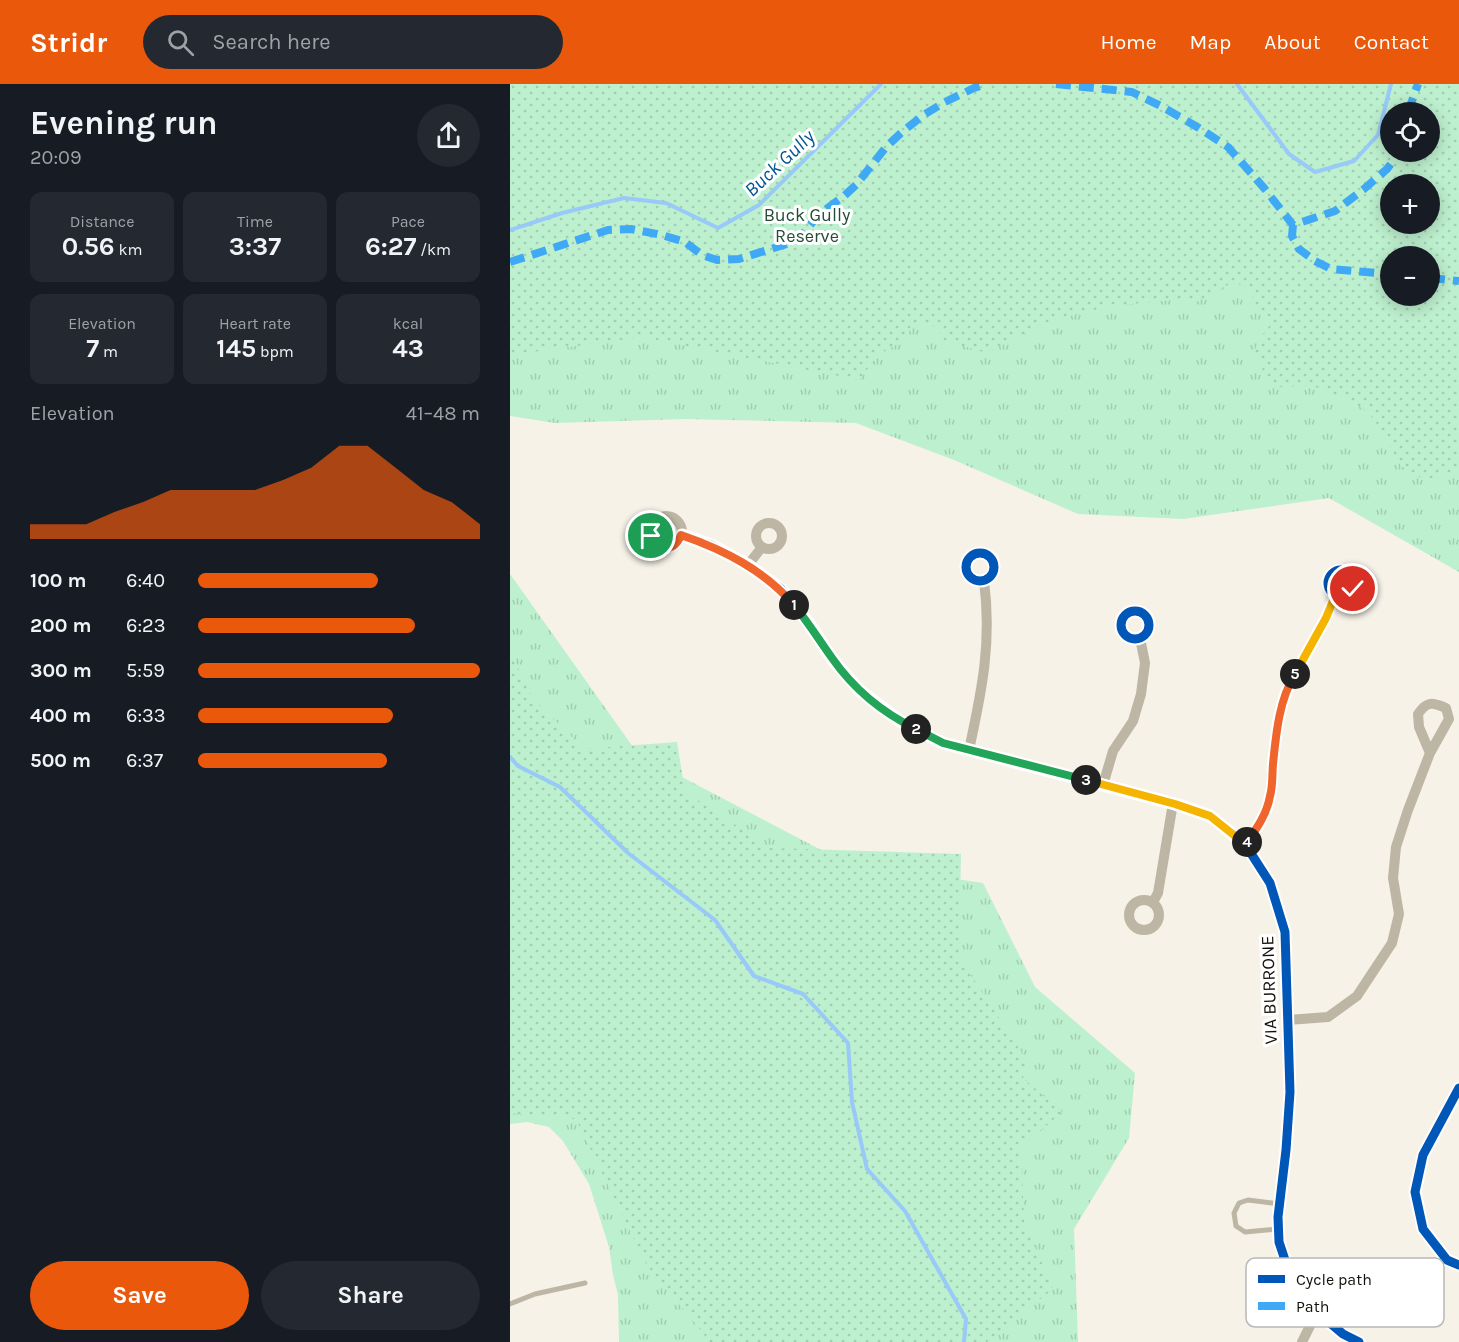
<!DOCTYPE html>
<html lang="en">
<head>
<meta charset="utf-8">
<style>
	:root { --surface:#171b24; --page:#242831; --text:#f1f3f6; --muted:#9ea1a6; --accent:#ea580c }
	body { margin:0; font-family:Karla,sans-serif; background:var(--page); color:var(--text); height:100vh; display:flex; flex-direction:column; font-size:22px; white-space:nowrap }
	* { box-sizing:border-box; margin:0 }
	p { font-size:20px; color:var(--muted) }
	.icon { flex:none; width:33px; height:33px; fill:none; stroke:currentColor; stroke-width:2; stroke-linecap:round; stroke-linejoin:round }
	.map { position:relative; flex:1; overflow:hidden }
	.panel { display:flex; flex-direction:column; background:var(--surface); width:510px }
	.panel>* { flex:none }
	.fabs { position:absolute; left:870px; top:18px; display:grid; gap:12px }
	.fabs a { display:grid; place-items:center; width:60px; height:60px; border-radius:50%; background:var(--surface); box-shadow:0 3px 15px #0003; font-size:30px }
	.pin { position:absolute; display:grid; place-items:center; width:51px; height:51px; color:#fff; margin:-26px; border:3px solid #fff; border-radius:50%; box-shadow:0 2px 6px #0007 }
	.km { position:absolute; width:30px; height:30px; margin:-15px; border-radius:50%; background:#222; color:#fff; font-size:16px; line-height:30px; text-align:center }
	.round { display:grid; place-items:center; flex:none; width:63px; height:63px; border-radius:32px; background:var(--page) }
	.head { display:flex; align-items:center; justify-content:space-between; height:102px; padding:0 30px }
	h1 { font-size:33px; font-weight:700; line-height:45px }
	.figures { display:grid; grid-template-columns:repeat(3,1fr); gap:9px; height:102px; padding:6px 30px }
	.figures div { display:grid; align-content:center; border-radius:12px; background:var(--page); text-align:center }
	.figures b { font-size:26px; font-weight:700 }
	.figures small { font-size:16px; font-weight:400 }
	.figures p { font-size:16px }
	.chart { height:168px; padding:12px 30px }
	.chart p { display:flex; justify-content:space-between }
	.chart svg { width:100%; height:108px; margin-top:6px; fill:var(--accent); opacity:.7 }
	.cta { display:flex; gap:12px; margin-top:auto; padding:12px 30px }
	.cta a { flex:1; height:69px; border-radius:36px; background:var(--accent); color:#fff; font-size:24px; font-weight:700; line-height:69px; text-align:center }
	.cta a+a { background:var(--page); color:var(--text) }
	ul { padding:0 30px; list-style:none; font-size:20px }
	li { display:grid; grid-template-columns:96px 72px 1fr; align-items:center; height:45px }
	li i { height:15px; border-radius:8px; background:var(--accent) }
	header { display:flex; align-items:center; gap:36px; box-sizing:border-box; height:84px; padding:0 30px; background:var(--accent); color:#fff }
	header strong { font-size:28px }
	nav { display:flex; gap:33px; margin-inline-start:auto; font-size:21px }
	.search { width:420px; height:54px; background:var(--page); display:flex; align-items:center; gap:15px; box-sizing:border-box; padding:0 21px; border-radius:33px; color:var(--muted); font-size:22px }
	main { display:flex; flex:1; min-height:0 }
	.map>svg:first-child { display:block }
	.grass { fill:url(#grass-tufts); fill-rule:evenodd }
	.park { fill:url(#park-dots); fill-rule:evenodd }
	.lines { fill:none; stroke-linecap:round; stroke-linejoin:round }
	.stream { stroke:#98c9f8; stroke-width:4 }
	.service { stroke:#beb6a4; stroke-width:5 }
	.minor { stroke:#beb6a4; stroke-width:10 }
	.quiet { stroke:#3fa9f5; stroke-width:8; stroke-dasharray:15 8; stroke-linecap:butt }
	.cycleway-casing { stroke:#fff; stroke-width:13 }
	.cycleway { stroke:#0057b8; stroke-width:9 }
	.split-1-casing { stroke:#fff; stroke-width:12 }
	.split-2-casing { stroke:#fff; stroke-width:12 }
	.split-3-casing { stroke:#fff; stroke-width:12 }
	.split-4-casing { stroke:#fff; stroke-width:12 }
	.split-5-casing { stroke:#fff; stroke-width:12 }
	.split-6-casing { stroke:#fff; stroke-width:12 }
	.split-1 { stroke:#f0652b; stroke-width:8 }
	.split-2 { stroke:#22a559; stroke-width:8 }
	.split-3 { stroke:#22a559; stroke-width:8 }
	.split-4 { stroke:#f5b400; stroke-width:8 }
	.split-5 { stroke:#f0652b; stroke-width:8 }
	.split-6 { stroke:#f5b400; stroke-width:8 }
	.labels { text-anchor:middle; stroke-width:6; stroke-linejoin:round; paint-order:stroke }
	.park-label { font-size:18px; fill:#234d36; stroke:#fff }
	.street-label { font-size:18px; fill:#14110b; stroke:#fff }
	.water-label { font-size:20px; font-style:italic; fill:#005494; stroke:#fff }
	.key { fill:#fff; stroke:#b8b8b6; stroke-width:1.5 }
	.key-label { font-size:16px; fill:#14110b }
</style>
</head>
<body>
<header>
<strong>Stridr</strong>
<div class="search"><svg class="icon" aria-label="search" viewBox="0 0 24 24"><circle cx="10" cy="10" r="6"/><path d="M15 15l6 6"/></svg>Search here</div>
<nav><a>Home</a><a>Map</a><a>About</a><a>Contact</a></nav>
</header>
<main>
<section class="panel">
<div class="head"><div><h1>Evening run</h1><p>20:09</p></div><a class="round"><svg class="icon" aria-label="share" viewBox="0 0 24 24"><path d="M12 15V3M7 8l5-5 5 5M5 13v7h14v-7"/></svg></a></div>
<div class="figures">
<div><p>Distance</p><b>0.56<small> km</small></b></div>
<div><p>Time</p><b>3:37</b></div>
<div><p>Pace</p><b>6:27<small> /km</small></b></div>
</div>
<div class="figures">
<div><p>Elevation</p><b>7<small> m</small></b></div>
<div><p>Heart rate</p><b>145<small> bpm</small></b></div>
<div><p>kcal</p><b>43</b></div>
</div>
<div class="chart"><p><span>Elevation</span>41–48 m</p>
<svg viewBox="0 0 160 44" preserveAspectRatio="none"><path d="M0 44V38L10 38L20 38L30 33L40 29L50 24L60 24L70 24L80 24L90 20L100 15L110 6L120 6L130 15L140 24L150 29L160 38V44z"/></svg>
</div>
<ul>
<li><b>100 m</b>6:40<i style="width:64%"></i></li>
<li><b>200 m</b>6:23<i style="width:77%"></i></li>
<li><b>300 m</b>5:59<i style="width:100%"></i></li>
<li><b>400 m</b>6:33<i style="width:69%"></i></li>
<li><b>500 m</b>6:37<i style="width:67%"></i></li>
</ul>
<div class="cta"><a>Save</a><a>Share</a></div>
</section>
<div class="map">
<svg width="949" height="1258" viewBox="0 0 949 1258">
	<defs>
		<pattern id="grass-tufts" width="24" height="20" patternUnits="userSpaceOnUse" patternTransform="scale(1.5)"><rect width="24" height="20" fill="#bdf0ce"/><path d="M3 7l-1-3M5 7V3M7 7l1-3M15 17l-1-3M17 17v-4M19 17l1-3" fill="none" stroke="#a2cdb0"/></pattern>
		<pattern id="park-dots" width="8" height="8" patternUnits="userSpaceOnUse" patternTransform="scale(1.5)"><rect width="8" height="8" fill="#bdf0ce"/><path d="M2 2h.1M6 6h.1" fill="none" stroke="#a2cdb0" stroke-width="1.8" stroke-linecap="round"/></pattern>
	</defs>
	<rect width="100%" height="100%" fill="#f6f2e8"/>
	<g class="grass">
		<path d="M 0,0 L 949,0 L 949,488 L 819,414 L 673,435 L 568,430 L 444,376 L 346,339 L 175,335 L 45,339 L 0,332 ZM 880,28 L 920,28 L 920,68 L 880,68 ZM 880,100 L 920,100 L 920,140 L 880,140 ZM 880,172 L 920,172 L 920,212 L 880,212 Z"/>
		<path d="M 0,490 L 128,670 L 334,778 L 473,799 L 525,903 L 625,989 L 619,1054 L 564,1145 L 568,1258 L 109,1258 L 108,1211 L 103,1191 L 99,1163 L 79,1100 L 53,1057 L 39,1043 L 17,1038 L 0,1040 Z"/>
	</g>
	<g class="park">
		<path d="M 0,0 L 949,0 L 949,385 L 915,396 L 891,382 L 867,340 L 857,327 L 844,319 L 811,304 L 796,302 L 765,303 L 757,300 L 752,292 L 753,276 L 744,268 L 749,255 L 764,236 L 745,222 L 741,210 L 725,197 L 685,219 L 663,216 L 600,222 L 540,237 L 477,269 L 430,255 L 430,243 L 401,240 L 398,254 L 368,271 L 349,296 L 132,253 L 0,271 ZM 880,28 L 920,28 L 920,68 L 880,68 ZM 880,100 L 920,100 L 920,140 L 880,140 ZM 880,172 L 920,172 L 920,212 L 880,212 Z"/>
		<path d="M 0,567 L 23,615 L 74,665 L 167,658 L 175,708 L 261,764 L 451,770 L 449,873 L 516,975 L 513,994 L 552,1028 L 511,1064 L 514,1137 L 543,1205 L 477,1258 L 200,1258 L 136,1180 L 66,1035 L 0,1029 Z"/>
	</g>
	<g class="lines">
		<g class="stream">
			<path d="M 727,0 L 779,70 L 805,88 L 844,77 L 868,51 L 881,0"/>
			<path d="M 0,146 L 52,129 L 114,114 L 156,119 L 208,144 L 249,121 L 371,0"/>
			<path d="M 0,673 L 8,682 L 50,703 L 118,769 L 205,836 L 244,892 L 293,910 L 338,959 L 342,1018 L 357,1085 L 395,1127 L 456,1235 L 454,1258"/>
		</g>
		<g class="service">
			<path d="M 768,1145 L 735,1148 L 726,1142 L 724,1129 L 729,1119 L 738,1116 L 769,1120"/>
			<path d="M 0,1220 L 25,1210 L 75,1199"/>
		</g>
		<g class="minor">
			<circle cx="156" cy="448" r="16"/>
			<circle cx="259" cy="452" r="13"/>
			<path d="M 172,451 L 201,461 L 238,481 L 271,505 L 298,538 L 323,576 L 350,607 L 390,637 L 433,659 L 665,720 L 700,732 L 735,760 L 760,799 L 775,848 L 780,1008 L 776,1066 L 768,1133 L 769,1158 L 782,1197 L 807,1228 L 833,1250 L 849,1258"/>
			<circle cx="470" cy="483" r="14"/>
			<path d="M 238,481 L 252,463"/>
			<circle cx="831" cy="499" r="13"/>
			<circle cx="625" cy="541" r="14"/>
			<path d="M 459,666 C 472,606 482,558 474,497"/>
			<path d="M 593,701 L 603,667 L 623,637 L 631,610 L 635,579 L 630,554"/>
			<path d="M 735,760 L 751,738 L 760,713 L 763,676 L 770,629 L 778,601 L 817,534 L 825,511"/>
			<circle cx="634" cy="831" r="15"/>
			<path d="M 643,818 L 648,809 L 663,719"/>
			<path d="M 778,936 L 818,933 L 847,912 L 882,859 L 889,830 L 883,794 L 886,763 L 898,726 L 920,669 L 939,635 L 936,624 C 922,618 917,617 908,630 L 909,643 L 920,669"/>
			<path d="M 949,1004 L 913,1071 L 905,1108 L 913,1145 L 937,1176 L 949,1181"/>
			<path d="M 792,1258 L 807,1228"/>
		</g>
		<g class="quiet">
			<path d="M 546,0 L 622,8 L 651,22 L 689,44 L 718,63 L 754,104 L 783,141 L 825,127 L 854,105 L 877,85 L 890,68"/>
			<path d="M 898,28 L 908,0"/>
			<path d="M 783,141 L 782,152 L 789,165 L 805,177 L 821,185 L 880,190"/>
			<path d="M 0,178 L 98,146 L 121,145 L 152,151 L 175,158 L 192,171 L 207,176 L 229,175 L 283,158 L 294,149 L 308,131 L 334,112 L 346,101 L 376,63 L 392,48 L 415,30 L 435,18 L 464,4 L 477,0"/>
			<path d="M 920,194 L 949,197"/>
		</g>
		<g class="cycleway-casing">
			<g id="cycleway">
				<path d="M 172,451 L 201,461 L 238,481 L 271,505 L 298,538 L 323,576 L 350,607 L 390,637 L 433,659 L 665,720 L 700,732 L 735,760 L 760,799 L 775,848 L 780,1008 L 776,1066 L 768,1133 L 769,1158 L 782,1197 L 807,1228 L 833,1250 L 849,1258"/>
				<circle cx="470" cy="483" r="14"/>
				<circle cx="831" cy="499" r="13"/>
				<circle cx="625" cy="541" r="14"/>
				<path d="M 949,1004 L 913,1071 L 905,1108 L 913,1145 L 937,1176 L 949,1181"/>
			</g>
		</g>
		<use href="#cycleway" class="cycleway"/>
	</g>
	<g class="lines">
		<g class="split-1-casing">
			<path id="split-1" d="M 141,452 C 148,468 165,468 171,451 C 214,466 254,486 284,521"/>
		</g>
		<g class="split-2-casing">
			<path id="split-2" d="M 284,521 C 298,538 309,556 322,574 C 343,604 373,629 406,645"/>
		</g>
		<g class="split-3-casing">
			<path id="split-3" d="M 406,645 L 433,659 L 576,696"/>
		</g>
		<g class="split-4-casing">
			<path id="split-4" d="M 576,696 L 665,720 L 700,732 L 735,760 L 737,758"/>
		</g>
		<g class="split-5-casing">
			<path id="split-5" d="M 737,758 C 747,744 757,730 760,712 C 763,702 762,691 763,680 C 766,650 769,616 785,590"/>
		</g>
		<g class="split-6-casing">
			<path id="split-6" d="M 785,590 L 816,534 L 825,512 C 833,514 838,512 843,505"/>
		</g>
		<use href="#split-1" class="split-1"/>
		<use href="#split-2" class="split-2"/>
		<use href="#split-3" class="split-3"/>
		<use href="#split-4" class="split-4"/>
		<use href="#split-5" class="split-5"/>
		<use href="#split-6" class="split-6"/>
	</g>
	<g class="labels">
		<g class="park-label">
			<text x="297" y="137">Buck Gully<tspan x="297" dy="21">Reserve</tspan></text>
		</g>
		<g class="street-label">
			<text transform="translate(759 906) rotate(-92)" y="6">VIA BURRONE</text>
		</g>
		<g class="water-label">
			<text transform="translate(269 79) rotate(-43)" y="7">Buck Gully</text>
		</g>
	</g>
	<rect x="736" y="1174" width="198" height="69" rx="9" class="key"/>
	<rect x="748" y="1191" width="27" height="8" fill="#0057b8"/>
	<rect x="748" y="1218" width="27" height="8" fill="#3fa9f5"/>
	<g class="key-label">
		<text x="786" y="1201">Cycle path</text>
		<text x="786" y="1228">Path</text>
	</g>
</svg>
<div class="fabs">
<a><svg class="icon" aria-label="locate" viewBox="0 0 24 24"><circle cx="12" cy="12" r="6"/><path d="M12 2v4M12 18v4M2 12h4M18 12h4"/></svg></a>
<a>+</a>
<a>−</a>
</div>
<div class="pin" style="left:141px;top:452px;background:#1e9e55"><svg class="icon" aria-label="arrive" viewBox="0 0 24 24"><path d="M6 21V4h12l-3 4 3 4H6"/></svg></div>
<div class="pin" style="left:843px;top:505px;background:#d93025"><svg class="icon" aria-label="check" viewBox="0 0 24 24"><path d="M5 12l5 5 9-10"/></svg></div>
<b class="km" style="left:284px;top:521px">1</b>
<b class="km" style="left:406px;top:645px">2</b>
<b class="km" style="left:576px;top:696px">3</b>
<b class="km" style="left:737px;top:758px">4</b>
<b class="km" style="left:785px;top:590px">5</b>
</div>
</main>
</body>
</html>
